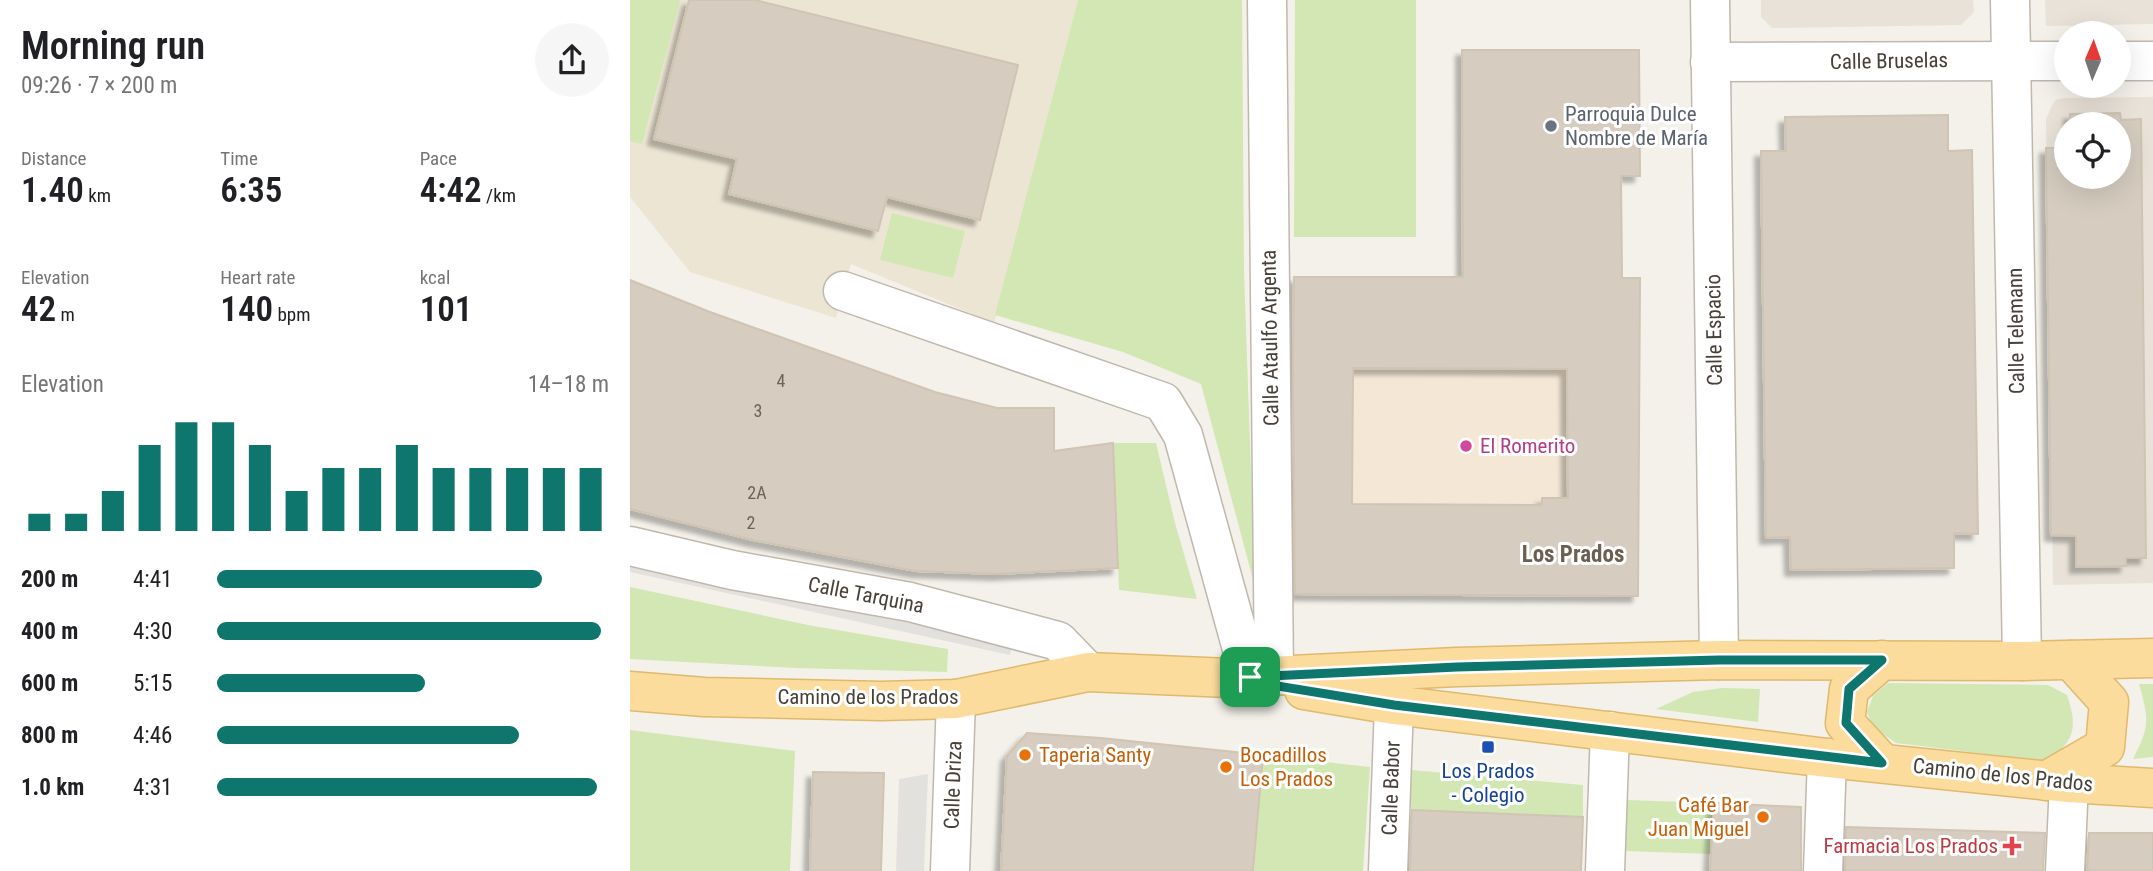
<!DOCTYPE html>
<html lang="en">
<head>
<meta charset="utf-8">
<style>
	:root { --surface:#fff; --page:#f6f6f6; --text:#202124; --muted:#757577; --accent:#0f766e }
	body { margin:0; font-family:"Roboto Condensed",sans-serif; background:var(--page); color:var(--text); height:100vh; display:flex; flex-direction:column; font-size:26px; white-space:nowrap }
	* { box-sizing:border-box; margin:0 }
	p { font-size:23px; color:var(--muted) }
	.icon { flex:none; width:38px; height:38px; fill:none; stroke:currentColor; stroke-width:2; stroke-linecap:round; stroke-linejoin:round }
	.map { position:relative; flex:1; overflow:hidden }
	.details { display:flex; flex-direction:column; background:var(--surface); width:630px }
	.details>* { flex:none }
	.needle { width:46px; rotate:2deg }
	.buttons { position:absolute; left:1424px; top:21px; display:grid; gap:14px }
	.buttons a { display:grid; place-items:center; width:77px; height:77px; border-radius:50%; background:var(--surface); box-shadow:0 7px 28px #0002; font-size:35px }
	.pin { position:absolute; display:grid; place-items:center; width:60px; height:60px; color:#fff; margin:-30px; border-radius:14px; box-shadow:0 4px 10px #0006 }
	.round { display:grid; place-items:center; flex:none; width:74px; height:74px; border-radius:37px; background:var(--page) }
	.headline { display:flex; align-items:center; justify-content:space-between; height:119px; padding:0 21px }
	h1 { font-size:38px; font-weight:600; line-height:52px }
	.figures { display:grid; grid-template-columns:repeat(3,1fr); gap:10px; height:119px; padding:7px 21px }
	.figures div { display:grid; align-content:center }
	.figures b { font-size:35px; font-weight:600 }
	.figures small { font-size:19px; font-weight:400 }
	.figures p { font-size:19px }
	.chart { height:196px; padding:14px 21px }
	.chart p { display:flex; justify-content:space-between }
	.chart svg { width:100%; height:126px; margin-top:7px; stroke:var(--accent); stroke-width:6 }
	ul { padding:0 21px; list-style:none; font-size:23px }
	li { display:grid; grid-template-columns:112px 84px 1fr; align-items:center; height:52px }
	li i { height:18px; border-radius:9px; background:var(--accent) }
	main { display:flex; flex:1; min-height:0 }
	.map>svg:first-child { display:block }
	.residential { fill:#e8e2d8; fill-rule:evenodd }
	.commercial { fill:#f5e7d6 }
	.education { fill:#ede5d4 }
	.green { fill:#d2e7b4 }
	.parking { fill:#e3e1de }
	.building { fill:#d6ccc0; stroke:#d0c4b3; stroke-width:2; fill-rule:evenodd; filter:url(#shadow) }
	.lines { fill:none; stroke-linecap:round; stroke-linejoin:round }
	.minor-casing { stroke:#c0b8ad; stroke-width:41 }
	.major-casing { stroke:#e0b96c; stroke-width:41 }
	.minor { stroke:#fff; stroke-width:38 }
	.major { stroke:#fbdc9d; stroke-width:38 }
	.route-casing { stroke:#fff; stroke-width:14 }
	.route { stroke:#0f766e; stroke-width:9 }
	.worship-dot { fill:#6b7280; stroke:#fff; stroke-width:2.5 }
	.hotel-dot { fill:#d1479c; stroke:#fff; stroke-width:2.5 }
	.transit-dot { fill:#1a4fb4; stroke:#fff; stroke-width:2.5 }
	.food-dot { fill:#e8710a; stroke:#fff; stroke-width:2.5 }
	.health-dot { fill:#e0444e; stroke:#fff; stroke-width:2.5 }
	.labels { text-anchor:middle; stroke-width:6; stroke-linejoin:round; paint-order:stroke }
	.number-label { font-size:18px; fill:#6c645a }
	.street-label { font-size:21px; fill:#484138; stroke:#fff }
	.worship-label { font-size:21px; fill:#5b616d; stroke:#fff; text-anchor:start }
	.hotel-label { font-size:21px; fill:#b23c85; stroke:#fff; text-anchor:start }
	.food-label { font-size:21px; fill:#c56008; stroke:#fff; text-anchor:start }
	.transit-label { font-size:21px; fill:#164399; stroke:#fff }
	.health-label { font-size:21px; fill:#be3a42; stroke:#fff; text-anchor:end }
	.neighbourhood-label { font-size:23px; font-weight:bold; fill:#6b5f50; stroke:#fff }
</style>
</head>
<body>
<main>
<section class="details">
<div class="headline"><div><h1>Morning run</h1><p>09:26 · 7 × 200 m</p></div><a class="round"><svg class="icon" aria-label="share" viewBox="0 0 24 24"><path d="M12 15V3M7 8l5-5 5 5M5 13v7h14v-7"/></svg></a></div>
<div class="figures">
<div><p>Distance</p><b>1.40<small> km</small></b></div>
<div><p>Time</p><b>6:35</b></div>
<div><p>Pace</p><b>4:42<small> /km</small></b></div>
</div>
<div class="figures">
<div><p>Elevation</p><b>42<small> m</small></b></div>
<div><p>Heart rate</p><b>140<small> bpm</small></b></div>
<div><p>kcal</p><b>101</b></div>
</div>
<div class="chart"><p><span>Elevation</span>14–18 m</p>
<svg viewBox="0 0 160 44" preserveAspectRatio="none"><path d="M5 44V38M15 44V38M25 44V30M35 44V14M45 44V6M55 44V6M65 44V14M75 44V30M85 44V22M95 44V22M105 44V14M115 44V22M125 44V22M135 44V22M145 44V22M155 44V22"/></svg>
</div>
<ul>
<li><b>200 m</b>4:41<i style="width:83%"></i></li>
<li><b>400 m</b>4:30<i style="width:98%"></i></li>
<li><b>600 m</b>5:15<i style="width:53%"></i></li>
<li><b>800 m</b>4:46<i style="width:77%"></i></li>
<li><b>1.0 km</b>4:31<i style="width:97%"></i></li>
</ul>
</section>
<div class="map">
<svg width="1523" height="871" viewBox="0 0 1523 871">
	<defs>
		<filter id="shadow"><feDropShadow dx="-6" dy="6" stdDeviation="2" flood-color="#0004"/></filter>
	</defs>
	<rect width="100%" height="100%" fill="#f4f1ea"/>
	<g class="residential">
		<path d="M 1131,0 L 1343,0 L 1344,12 L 1331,25 L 1142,28 L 1131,17 Z"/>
		<path d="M 1415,0 L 1523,0 L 1523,24 L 1416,26 Z"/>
		<path d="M 1523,97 L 1523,583 L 1423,585 L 1416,119 L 1422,105 L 1426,100 L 1434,98 ZM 1437,124 L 1489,124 L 1489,177 L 1437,177 Z"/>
	</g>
	<path class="commercial" d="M 664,277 L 1010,278 L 1008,596 L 662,594 Z"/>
	<path class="education" d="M 0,0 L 448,0 L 364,323 L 221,264 L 206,318 L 60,272 L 0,197 Z"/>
	<g class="green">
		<path d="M 0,0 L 50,0 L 12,144 L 0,141 Z"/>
		<path d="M 448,0 L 612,0 L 614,271 L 625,587 L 571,384 L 493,352 L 365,315 Z"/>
		<path d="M 665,0 L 786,0 L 786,237 L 664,237 Z"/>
		<path d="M 262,213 L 335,231 L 323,278 L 250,260 Z"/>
		<path d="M 483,443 L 526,443 L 545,523 L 567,599 L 489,590 Z"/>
		<path d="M 0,587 L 178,625 L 318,649 L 317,672 L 166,668 L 0,659 Z"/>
		<path d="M 1258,683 L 1418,685 L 1437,695 C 1448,727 1445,743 1415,761 L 1266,743 L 1243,727 L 1237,712 L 1243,696 Z"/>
		<path d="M 1509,684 L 1523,684 L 1523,757 L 1503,759 C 1520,727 1519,719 1509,684 Z"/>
		<path d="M 1092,688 L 1130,689 L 1128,722 L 1026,709 L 1063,692 Z"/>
		<path d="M 0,730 L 165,751 L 160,871 L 0,871 Z"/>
		<path d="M 633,755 L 740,767 L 733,871 L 624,871 Z"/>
		<path d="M 781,770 L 953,785 L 953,817 L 781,810 Z"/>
		<path d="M 997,800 L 1084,803 L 1081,854 L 995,851 Z"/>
	</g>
	<g class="parking">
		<path d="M 0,562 L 382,645 L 380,655 L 0,572 Z"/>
		<path d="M 298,774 L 294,871 L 266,871 L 269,779 Z"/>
	</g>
	<g class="building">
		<path d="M 59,0 L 125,0 L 388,65 L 350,220 L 257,197 L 248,231 L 99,194 L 107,159 L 24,139 Z"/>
		<path d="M 832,50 L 1009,50 L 1010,176 L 991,176 L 992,278 L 1010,278 L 1008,596 L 665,594 L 663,370 L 664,277 L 833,277 ZM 723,368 L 937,369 L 938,498 L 912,498 L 912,505 L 722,504 Z"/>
		<path d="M 1490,113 L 1491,120 L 1511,119 L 1516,558 L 1496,558 L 1496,566 L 1446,567 L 1446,536 L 1421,535 L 1416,148 L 1437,148 L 1437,177 L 1489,177 L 1489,124 L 1440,124 L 1440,114 Z"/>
		<path d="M 1318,115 L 1318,151 L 1342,150 L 1348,534 L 1324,533 L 1324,568 L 1161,570 L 1160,537 L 1136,538 L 1131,151 L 1156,151 L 1155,117 Z"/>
		<path d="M 0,280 L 80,312 L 305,392 L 367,408 L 424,408 L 424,451 L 483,443 L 488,568 L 367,574 L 286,571 L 123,540 L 0,509 Z"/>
		<path d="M 397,733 L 471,738 L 633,755 L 623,871 L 371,871 L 377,756 Z"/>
		<path d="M 183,772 L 254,773 L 251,871 L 180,871 Z"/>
		<path d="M 1084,803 L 1171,807 L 1171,871 L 1080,871 Z"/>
		<path d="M 782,810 L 953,817 L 951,871 L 780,871 Z"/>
		<path d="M 1216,827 L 1415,833 L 1413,871 L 1215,871 Z"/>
		<path d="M 1459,833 L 1523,833 L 1523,871 L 1457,871 Z"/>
	</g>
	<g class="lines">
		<g class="minor-casing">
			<g id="minor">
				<path d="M 637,0 L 644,676"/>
				<path d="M 1080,0 L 1089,660"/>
				<path d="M 1380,0 L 1392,661"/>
				<path d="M 1489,61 L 1523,61"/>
				<path d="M 1080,62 L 1437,61"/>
				<path d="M 213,291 L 533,402 L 553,435 L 620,678"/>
				<path d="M 0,546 L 102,570 L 280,602 L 428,641 L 458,672"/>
				<path d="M 320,871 L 326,699"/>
				<path d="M 758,871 L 764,705"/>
				<path d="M 975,871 L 980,731"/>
				<path d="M 1193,871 L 1197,758"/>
				<path d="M 1435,871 L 1439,783"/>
			</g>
		</g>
		<g class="major-casing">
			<g id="major">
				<path d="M 674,690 L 764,705 L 1197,758 L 1439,783 L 1523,788"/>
				<path d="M 0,691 L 74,697 L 251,701 L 326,699 L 458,672 L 599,678 L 827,667 L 1089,660 L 1392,661 L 1523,658"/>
				<path d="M 1252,763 L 1215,723 L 1219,689 L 1252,660"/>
				<path d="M 1416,781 L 1475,747 L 1479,702 L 1441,660"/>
			</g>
		</g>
		<use href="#minor" class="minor"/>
		<use href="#major" class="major"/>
	</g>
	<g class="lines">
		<g class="route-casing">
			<path id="route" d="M 1089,660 L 1252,660 L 1219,689 L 1216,723 L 1252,763 L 764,705 L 599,678 L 827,667 Z"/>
		</g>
		<use href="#route" class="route"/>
	</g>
	<circle class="worship-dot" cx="921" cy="126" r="7"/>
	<circle class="hotel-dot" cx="836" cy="446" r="7"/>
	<rect class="transit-dot" x="851" y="740" width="14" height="14" rx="3.5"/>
	<g class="food-dot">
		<circle cx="395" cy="755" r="7"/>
		<circle cx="596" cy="767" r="7"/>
		<circle cx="1133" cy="817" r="7"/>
	</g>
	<path class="health-dot" d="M1378.5 835.5h7v7h7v7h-7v7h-7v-7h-7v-7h7z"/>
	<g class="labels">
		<g class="number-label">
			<text x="151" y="387">4</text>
			<text x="128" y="417">3</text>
			<text x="127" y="499">2A</text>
			<text x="121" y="529">2</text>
		</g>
		<g class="street-label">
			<text transform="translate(1259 61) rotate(-1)" y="7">Calle Bruselas</text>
			<text transform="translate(1084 330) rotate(-91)" y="7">Calle Espacio</text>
			<text transform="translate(1386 331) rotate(-91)" y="7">Calle Telemann</text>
			<text transform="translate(640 338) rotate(-91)" y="7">Calle Ataulfo Argenta</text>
			<text transform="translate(236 595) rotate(11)" y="7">Calle Tarquina</text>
			<text x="238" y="704">Camino de los Prados</text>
			<text transform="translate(1373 775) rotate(6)" y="7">Camino de los Prados</text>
			<text transform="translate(323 785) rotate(-88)" y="7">Calle Driza</text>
			<text transform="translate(761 788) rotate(-88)" y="7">Calle Babor</text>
		</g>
		<g class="worship-label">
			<text x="935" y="121">Parroquia Dulce<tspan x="935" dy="24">Nombre de María</tspan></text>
		</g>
		<g class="hotel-label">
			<text x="850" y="453">El Romerito</text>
		</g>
		<g class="food-label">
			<text x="409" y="762">Taperia Santy</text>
			<text x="610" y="762">Bocadillos<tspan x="610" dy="24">Los Prados</tspan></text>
			<text x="1119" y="812" text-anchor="end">Café Bar<tspan x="1119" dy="24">Juan Miguel</tspan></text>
		</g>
		<g class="transit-label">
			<text x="858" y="778">Los Prados<tspan x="858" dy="24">- Colegio</tspan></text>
		</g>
		<g class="health-label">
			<text x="1368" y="853">Farmacia Los Prados</text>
		</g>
		<g class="neighbourhood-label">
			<text x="943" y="562">Los Prados</text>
		</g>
	</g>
</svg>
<div class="buttons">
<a><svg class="needle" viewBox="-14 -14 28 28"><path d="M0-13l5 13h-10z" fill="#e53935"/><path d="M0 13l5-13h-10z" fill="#757577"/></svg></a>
<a><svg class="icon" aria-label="locate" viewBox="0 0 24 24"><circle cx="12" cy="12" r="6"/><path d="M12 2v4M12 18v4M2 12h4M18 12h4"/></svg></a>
</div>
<div class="pin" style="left:620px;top:677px;background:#1e9e55"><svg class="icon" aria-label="arrive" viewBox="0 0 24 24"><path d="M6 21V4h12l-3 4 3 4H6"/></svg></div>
</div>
</main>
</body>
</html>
